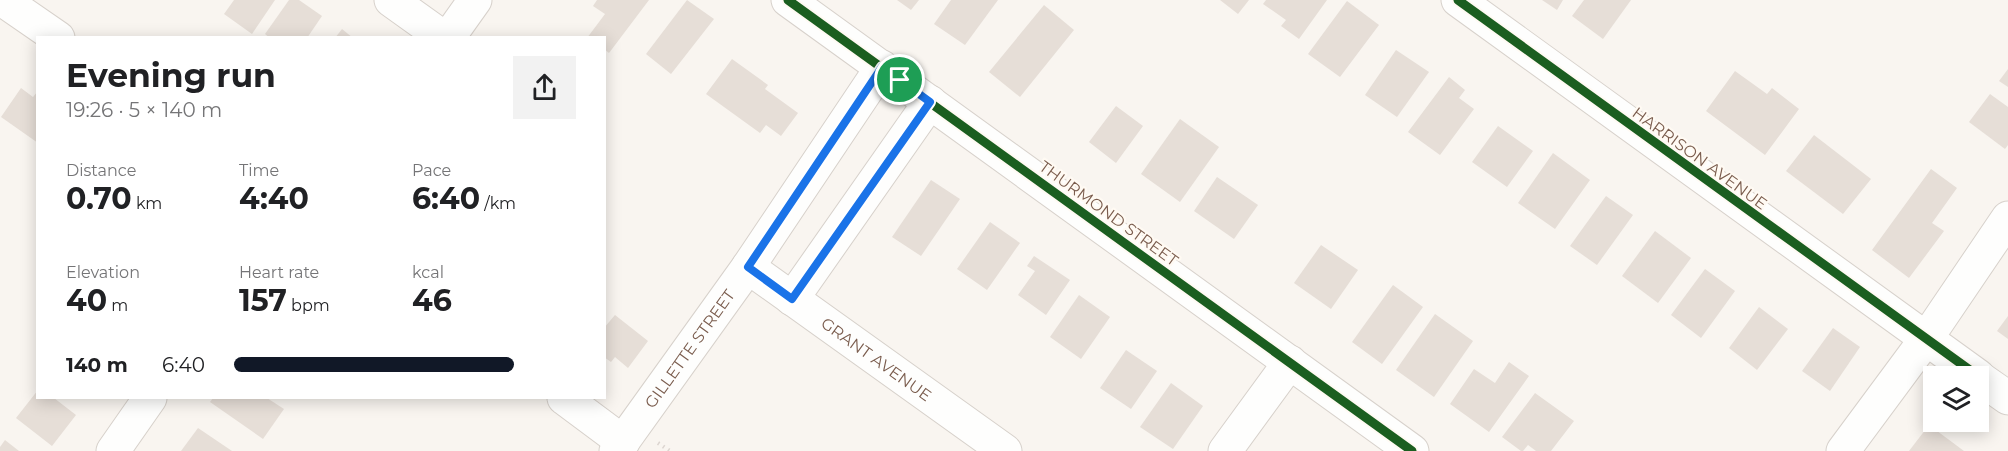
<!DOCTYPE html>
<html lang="en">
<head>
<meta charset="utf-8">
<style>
	:root { --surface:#fff; --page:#f2f2f2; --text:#202124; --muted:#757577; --accent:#111827 }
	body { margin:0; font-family:Montserrat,sans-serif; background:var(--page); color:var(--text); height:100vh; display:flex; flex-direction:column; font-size:22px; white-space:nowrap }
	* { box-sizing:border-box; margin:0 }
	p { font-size:20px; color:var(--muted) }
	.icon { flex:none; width:33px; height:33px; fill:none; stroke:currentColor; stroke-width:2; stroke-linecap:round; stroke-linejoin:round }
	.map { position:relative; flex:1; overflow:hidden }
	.panel { position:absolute; left:36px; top:36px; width:570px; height:363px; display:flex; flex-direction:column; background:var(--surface); border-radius:0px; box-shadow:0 3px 15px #0003 }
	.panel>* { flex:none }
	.controls { position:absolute; left:1923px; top:366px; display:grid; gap:12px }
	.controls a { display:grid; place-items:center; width:66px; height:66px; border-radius:0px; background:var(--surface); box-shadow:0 3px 15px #0003; font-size:30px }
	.pin { position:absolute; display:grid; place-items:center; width:51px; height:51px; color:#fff; margin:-26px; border:3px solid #fff; border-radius:50%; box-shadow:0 2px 6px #0007 }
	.round { display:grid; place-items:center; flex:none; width:63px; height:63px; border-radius:0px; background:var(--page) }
	.overview { display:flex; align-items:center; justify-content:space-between; height:102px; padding:0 30px }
	h1 { font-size:33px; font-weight:700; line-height:45px }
	.metrics { display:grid; grid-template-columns:repeat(3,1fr); gap:9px; height:102px; padding:6px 30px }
	.metrics div { display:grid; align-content:center }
	.metrics b { font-size:30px; font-weight:700 }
	.metrics small { font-size:16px; font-weight:400 }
	.metrics p { font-size:16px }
	ul { padding:0 30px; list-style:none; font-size:20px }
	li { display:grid; grid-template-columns:96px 72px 1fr; align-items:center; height:45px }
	li i { height:15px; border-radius:8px; background:var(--accent) }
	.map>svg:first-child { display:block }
	.building { fill:#e6ded7 }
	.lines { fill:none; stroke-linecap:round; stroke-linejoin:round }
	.minor-casing { stroke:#d7d1cb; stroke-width:35 }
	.path { stroke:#dcd5d0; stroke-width:4; stroke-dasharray:1.5 4.5; stroke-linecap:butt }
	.minor { stroke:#fefefd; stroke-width:33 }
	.cycleway-casing { stroke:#fffaf3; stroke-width:13 }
	.cycleway { stroke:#1b5e20; stroke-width:9 }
	.route-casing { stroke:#fff; stroke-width:12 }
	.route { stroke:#1a73e8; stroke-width:8 }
	.labels { text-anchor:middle; stroke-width:4.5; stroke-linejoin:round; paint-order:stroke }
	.street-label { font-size:16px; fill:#7a5c4d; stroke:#fffaf3 }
</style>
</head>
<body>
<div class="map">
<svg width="2008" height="451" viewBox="0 0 2008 451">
	<rect width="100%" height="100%" fill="#f9f5f0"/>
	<g class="building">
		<path d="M 234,0 L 275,0 L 252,34 L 224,14 Z"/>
		<path d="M 289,0 L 299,0 L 322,16 L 307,38 L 270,38 L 265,34 Z"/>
		<path d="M 597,0 L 649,0 L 609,53 L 604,49 L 604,38 L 587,38 L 605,14 L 593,6 Z"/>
		<path d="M 687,0 L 714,19 L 671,74 L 646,54 Z"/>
		<path d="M 897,0 L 919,0 L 911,10 Z"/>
		<path d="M 951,0 L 998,0 L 965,45 L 934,24 Z"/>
		<path d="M 1220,0 L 1249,0 L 1238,14 Z"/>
		<path d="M 1266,0 L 1327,0 L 1299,39 L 1281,26 L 1286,20 L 1263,4 Z"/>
		<path d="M 1542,0 L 1563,0 L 1557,10 Z"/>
		<path d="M 1584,0 L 1631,0 L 1603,39 L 1572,16 Z"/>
		<path d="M 1347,1 L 1379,25 L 1340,77 L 1308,54 Z"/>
		<path d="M 1044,5 L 1074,30 L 1020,97 L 989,72 Z"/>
		<path d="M 342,29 L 353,38 L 335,38 Z"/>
		<path d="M 1396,50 L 1429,72 L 1397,117 L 1365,95 Z"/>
		<path d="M 732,59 L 768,85 L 765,89 L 798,113 L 781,136 L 766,125 L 760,133 L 706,94 Z"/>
		<path d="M 2008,69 L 2008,87 L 1999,81 Z"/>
		<path d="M 1735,71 L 1767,94 L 1772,88 L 1799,109 L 1765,155 L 1706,111 Z"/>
		<path d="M 1449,77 L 1465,90 L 1459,98 L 1474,109 L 1440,155 L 1408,132 Z"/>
		<path d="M 21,88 L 33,97 L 38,91 L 38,143 L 1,117 Z"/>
		<path d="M 1990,94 L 2008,107 L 2008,145 L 2005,149 L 1969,122 Z"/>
		<path d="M 1116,106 L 1143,126 L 1116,163 L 1089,142 Z"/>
		<path d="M 1180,119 L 1219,147 L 1180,202 L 1141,174 Z"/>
		<path d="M 1498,126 L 1533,151 L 1507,187 L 1472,162 Z"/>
		<path d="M 1814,135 L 1871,179 L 1843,214 L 1786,171 Z"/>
		<path d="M 1553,153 L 1590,180 L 1555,229 L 1518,203 Z"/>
		<path d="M 1931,169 L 1957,188 L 1932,223 L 1944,231 L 1909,278 L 1872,250 Z"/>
		<path d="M 1217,177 L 1258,205 L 1234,239 L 1194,211 Z"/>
		<path d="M 931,180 L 960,199 L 921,256 L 892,237 Z"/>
		<path d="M 1606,196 L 1633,215 L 1597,265 L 1570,246 Z"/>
		<path d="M 990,222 L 1020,243 L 987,290 L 957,269 Z"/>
		<path d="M 1655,231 L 1691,258 L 1658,303 L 1622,276 Z"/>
		<path d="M 1321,245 L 1358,270 L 1331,309 L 1294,283 Z"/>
		<path d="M 1034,256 L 1070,280 L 1046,315 L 1018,295 L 1035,271 L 1027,266 Z"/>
		<path d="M 1705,269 L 1735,291 L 1701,338 L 1671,315 Z"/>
		<path d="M 1393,285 L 1423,307 L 1382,364 L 1352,342 Z"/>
		<path d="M 1079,295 L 1110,317 L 1081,359 L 1050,337 Z"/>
		<path d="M 1759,307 L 1788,329 L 1757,370 L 1729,348 Z"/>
		<path d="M 1435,314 L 1473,341 L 1434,397 L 1396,370 Z"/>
		<path d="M 615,315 L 648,341 L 628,368 L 615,357 L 611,362 L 604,357 L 604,328 Z"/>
		<path d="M 2008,316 L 2008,339 L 1997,331 Z"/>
		<path d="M 1833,328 L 1860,347 L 1830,391 L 1802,371 Z"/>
		<path d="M 1126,350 L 1157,371 L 1131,409 L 1100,388 Z"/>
		<path d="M 1509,362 L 1529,376 L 1489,432 L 1450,404 L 1474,369 L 1495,383 Z"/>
		<path d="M 1171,383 L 1203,406 L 1173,449 L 1140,427 Z"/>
		<path d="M 38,390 L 38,398 L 54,398 L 76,415 L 52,446 L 16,418 Z"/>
		<path d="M 1535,393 L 1574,421 L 1551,451 L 1536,451 L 1528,445 L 1523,451 L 1521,451 L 1502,437 Z"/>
		<path d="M 213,398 L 267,398 L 284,409 L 263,439 L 210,402 Z"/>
		<path d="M 1929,425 L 1964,451 L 1909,451 Z"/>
		<path d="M 198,428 L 232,451 L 181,451 Z"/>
		<path d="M 5,440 L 19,451 L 0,451 L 0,447 Z"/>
	</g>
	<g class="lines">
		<g class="minor-casing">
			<g id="minor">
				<path d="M 3,0 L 58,38"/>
				<path d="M 391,0 L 444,38"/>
				<path d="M 788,0 L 1412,451"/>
				<path d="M 1458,0 L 1978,376"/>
				<path d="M 448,38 L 475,0"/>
				<path id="s1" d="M 748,267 L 1005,451"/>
				<path d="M 792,299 L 930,102"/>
				<path d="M 1978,377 L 2008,398"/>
				<path d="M 564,398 L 623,442"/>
				<path d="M 113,451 L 150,398"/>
				<path id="s2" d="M 616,451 L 748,267 L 882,67"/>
				<path d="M 1225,451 L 1290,362"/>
				<path d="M 1843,451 L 1926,339 L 2008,218"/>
			</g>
		</g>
		<path class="path" d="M 658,443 L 670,451"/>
		<use href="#minor" class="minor"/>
		<g class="cycleway-casing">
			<g id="cycleway">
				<path d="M 788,0 L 1412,451"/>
				<path d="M 1458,0 L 1978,376"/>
			</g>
		</g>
		<use href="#cycleway" class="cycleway"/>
	</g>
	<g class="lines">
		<g class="route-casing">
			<path id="route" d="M 882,67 L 930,102 L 792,299 L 748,267 Z"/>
		</g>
		<use href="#route" class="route"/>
	</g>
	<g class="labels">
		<g class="street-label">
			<text transform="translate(1700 158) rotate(36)" y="6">HARRISON AVENUE</text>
			<text transform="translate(1109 213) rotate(36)" y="6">THURMOND STREET</text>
			<text dy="6" stroke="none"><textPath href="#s2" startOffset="126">GILLETTE STREET</textPath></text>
			<text dy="6" stroke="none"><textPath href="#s1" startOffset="158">GRANT AVENUE</textPath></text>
		</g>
	</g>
</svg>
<div class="controls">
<a><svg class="icon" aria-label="layers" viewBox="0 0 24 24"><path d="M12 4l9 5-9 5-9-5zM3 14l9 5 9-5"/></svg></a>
</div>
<div class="pin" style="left:900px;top:80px;background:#1e9e55"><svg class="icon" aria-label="arrive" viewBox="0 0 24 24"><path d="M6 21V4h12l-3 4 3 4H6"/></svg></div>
<section class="panel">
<div class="overview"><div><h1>Evening run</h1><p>19:26 · 5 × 140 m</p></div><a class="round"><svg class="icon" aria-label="share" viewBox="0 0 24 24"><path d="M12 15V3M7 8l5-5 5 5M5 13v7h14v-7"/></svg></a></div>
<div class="metrics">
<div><p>Distance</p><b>0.70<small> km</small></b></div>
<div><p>Time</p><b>4:40</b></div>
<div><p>Pace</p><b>6:40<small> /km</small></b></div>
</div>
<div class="metrics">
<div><p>Elevation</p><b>40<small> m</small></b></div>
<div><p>Heart rate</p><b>157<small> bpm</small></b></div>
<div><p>kcal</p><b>46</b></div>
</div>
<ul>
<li><b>140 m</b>6:40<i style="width:82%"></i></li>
</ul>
</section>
</div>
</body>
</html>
